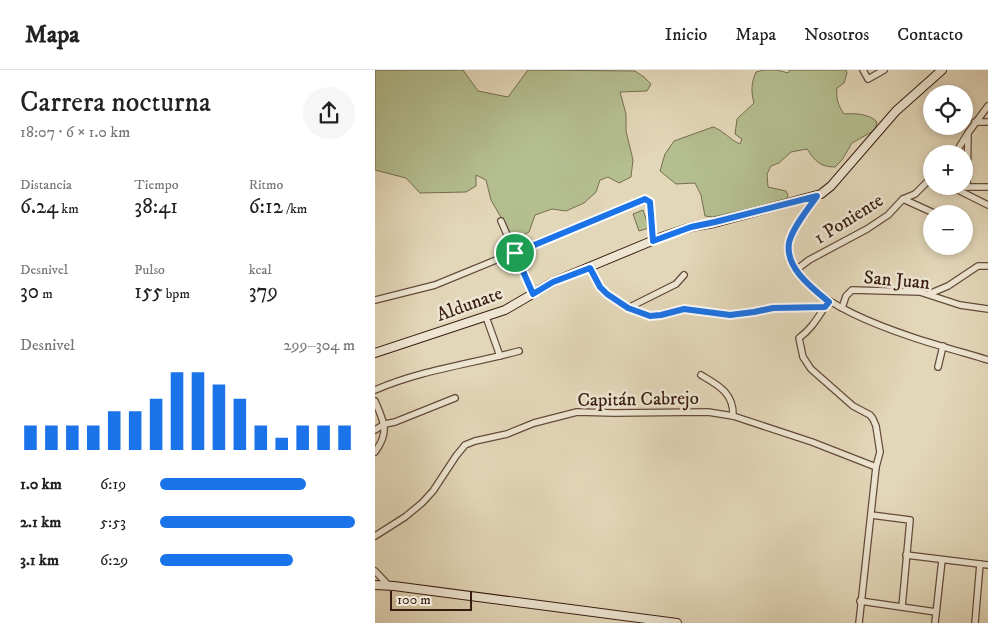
<!DOCTYPE html>
<html lang="es">
<head>
<meta charset="utf-8">
<style>
	:root { --surface:#fff; --page:#f6f6f6; --text:#222; --muted:#767676; --line:#e0e0e0; --accent:#1a73e8 }
	body { margin:0; font-family:"IM FELL DW Pica",serif; background:var(--page); color:var(--text); height:100vh; display:flex; flex-direction:column; font-size:19px; white-space:nowrap }
	* { box-sizing:border-box; margin:0 }
	p { font-size:16px; color:var(--muted) }
	.icon { flex:none; width:28px; height:28px; fill:none; stroke:currentColor; stroke-width:2; stroke-linecap:round; stroke-linejoin:round }
	.map { position:relative; flex:1; overflow:hidden }
	.drawer { display:flex; flex-direction:column; background:var(--surface); width:375px }
	.drawer>* { flex:none }
	.tools { position:absolute; left:548px; top:15px; display:grid; gap:10px }
	.tools a { display:grid; place-items:center; width:50px; height:50px; border-radius:50%; background:var(--surface); box-shadow:0 2px 8px #0003; font-size:25px }
	.scale { position:absolute; left:15px; bottom:12px; width:82px; box-sizing:border-box; padding-left:5px; border:2px solid #391c10; border-top:0; font-size:14px; line-height:18px; white-space:nowrap; color:#391c10; -webkit-text-stroke:4px #ede5d2; paint-order:stroke }
	.pin { position:absolute; display:grid; place-items:center; width:42px; height:42px; color:#fff; margin:-21px; border:2px solid #fff; border-radius:50%; box-shadow:0 1px 5px #0007 }
	.round { display:grid; place-items:center; flex:none; width:52px; height:52px; border-radius:26px; background:var(--page) }
	.headline { display:flex; align-items:center; justify-content:space-between; height:85px; padding:0 20px }
	h1 { font-size:28px; font-weight:600; line-height:38px }
	.metrics { display:grid; grid-template-columns:repeat(3,1fr); gap:8px; height:85px; padding:5px 20px }
	.metrics div { display:grid; align-content:center }
	.metrics b { font-size:21px; font-weight:600 }
	.metrics small { font-size:14px; font-weight:400 }
	.metrics p { font-size:14px }
	.chart { height:140px; padding:10px 20px }
	.chart p { display:flex; justify-content:space-between }
	.chart svg { width:100%; height:90px; margin-top:5px; stroke:var(--accent); stroke-width:6 }
	ul { padding:0 20px; list-style:none; font-size:16px }
	li { display:grid; grid-template-columns:80px 60px 1fr; align-items:center; height:38px }
	li i { height:12px; border-radius:6px; background:var(--accent) }
	header { display:flex; align-items:center; gap:30px; box-sizing:border-box; height:70px; padding:0 25px; background:var(--surface); border-bottom:1px solid var(--line) }
	header strong { font-size:24px }
	nav { display:flex; gap:28px; margin-inline-start:auto; font-size:18px }
	main { display:flex; flex:1; min-height:0 }
	.map>svg:first-child { display:block }
	.green { fill:#b4be8f; stroke:#766d50 }
	.lines { fill:none; stroke-linecap:round; stroke-linejoin:round }
	.street-casing { stroke:#644b3a; stroke-width:8 }
	.secondary-casing { stroke:#391c10; stroke-width:10 }
	.street { stroke:#ede5d2; stroke-width:5.5 }
	.secondary { stroke:#ede5d2; stroke-width:8 }
	.route-casing { stroke:#fff; stroke-width:10 }
	.route { stroke:#1a73e8; stroke-width:6 }
	.labels { text-anchor:middle; stroke-width:5; stroke-linejoin:round; paint-order:stroke }
	.street-label { font-size:19px; fill:#391c10; stroke:#ede5d2 }
</style>
</head>
<body>
<header>
<strong>Mapa</strong>
<nav><a>Inicio</a><a>Mapa</a><a>Nosotros</a><a>Contacto</a></nav>
</header>
<main>
<section class="drawer">
<div class="headline"><div><h1>Carrera nocturna</h1><p>18:07 · 6 × 1.0 km</p></div><a class="round"><svg class="icon" aria-label="share" viewBox="0 0 24 24"><path d="M12 15V3M7 8l5-5 5 5M5 13v7h14v-7"/></svg></a></div>
<div class="metrics">
<div><p>Distancia</p><b>6.24<small> km</small></b></div>
<div><p>Tiempo</p><b>38:41</b></div>
<div><p>Ritmo</p><b>6:12<small> /km</small></b></div>
</div>
<div class="metrics">
<div><p>Desnivel</p><b>30<small> m</small></b></div>
<div><p>Pulso</p><b>155<small> bpm</small></b></div>
<div><p>kcal</p><b>379</b></div>
</div>
<div class="chart"><p><span>Desnivel</span>299–304 m</p>
<svg viewBox="0 0 160 44" preserveAspectRatio="none"><path d="M5 44V32M15 44V32M25 44V32M35 44V32M45 44V25M55 44V25M65 44V19M75 44V6M85 44V6M95 44V12M105 44V19M115 44V32M125 44V38M135 44V32M145 44V32M155 44V32"/></svg>
</div>
<ul>
<li><b>1.0 km</b>6:19<i style="width:75%"></i></li>
<li><b>2.1 km</b>5:53<i style="width:100%"></i></li>
<li><b>3.1 km</b>6:29<i style="width:68%"></i></li>
</ul>
</section>
<div class="map">
<svg width="613" height="553" viewBox="0 0 613 553">
	<rect width="100%" height="100%" fill="#e3d7b9"/>
	<filter id="stains"><feTurbulence type="fractalNoise" baseFrequency=".004" numOctaves="4"/><feColorMatrix values="0 0 0 0 .2 0 0 0 0 .09 0 0 0 0 .02 0 0 0 .5 -.17"/></filter>
	<radialGradient id="worn" r=".72"><stop offset=".6" stop-color="#630" stop-opacity="0"/><stop offset="1" stop-color="#630" stop-opacity=".3"/></radialGradient>
	<g class="green">
		<path d="M 0,0 L 88,0 L 103,21 L 133,27 L 153,0 L 260,1 L 269,7 L 276,14 L 272,21 L 245,22 L 251,44 L 251,61 L 258,90 L 256,107 L 244,113 L 233,107 L 225,110 L 221,122 L 209,133 L 191,141 L 177,139 L 160,145 L 154,162 L 143,168 L 136,165 L 116,130 L 111,110 L 101,105 L 101,116 L 91,122 L 45,123 L 31,108 L 0,100 Z"/>
		<path d="M 389,0 L 402,0 L 413,3 L 415,0 L 471,0 L 472,3 L 469,13 L 462,18 C 461,29 463,35 469,44 C 480,43 495,44 502,52 L 500,60 L 477,73 L 467,90 L 460,97 C 445,97 440,91 432,79 L 416,82 L 404,93 L 396,96 L 392,104 L 393,117 L 411,121 L 413,125 L 411,130 L 338,147 L 330,146 L 326,125 L 320,113 L 301,114 L 285,101 L 290,84 L 299,71 L 338,57 C 348,60 355,70 365,74 L 367,69 L 360,64 L 362,49 L 379,33 C 376,22 376,13 381,2 Z"/>
		<path d="M 268,140 L 274,158 L 264,161 L 258,144 Z"/>
	</g>
	<g class="lines">
		<g class="street-casing">
			<g id="street">
				<path d="M 488,0 L 493,9 L 509,0"/>
				<path d="M 600,52 L 613,52"/>
				<path d="M 580,84 L 593,63 L 613,36"/>
				<path d="M 575,116 L 613,135"/>
				<path d="M 578,117 L 613,117"/>
				<path d="M 592,117 L 593,65"/>
				<path d="M 442,125 C 434,138 415,161 414,175 C 411,240 566,275 613,290"/>
				<path d="M 528,129 L 561,144"/>
				<path d="M 126,151 L 158,224"/>
				<path d="M 215,198 L 225,217 L 232,224 L 253,238 L 275,246 L 286,245 L 309,239 L 355,245 L 379,242 L 398,238 L 450,237"/>
				<path d="M 421,200 L 434,190 L 492,159 L 513,145 L 528,129 L 540,124 L 556,108"/>
				<path d="M 554,224 L 573,216 L 603,196 L 613,196"/>
				<path d="M 0,230 L 60,215 L 270,129 L 275,133 L 278,171"/>
				<path d="M 454,231 C 444,245 438,258 424,268 L 428,287 L 436,299 L 478,336 L 495,345 L 498,349 L 501,356 L 505,382 L 501,397 L 484,553"/>
				<path d="M 253,238 L 301,214 L 309,205"/>
				<path d="M 467,238 L 471,226 L 477,220 L 545,222 L 585,235 L 613,239"/>
				<path d="M 111,247 L 125,286"/>
				<path d="M 563,297 L 568,276"/>
				<path d="M 326,305 C 343,315 359,323 358,346"/>
				<path d="M 0,320 C 46,300 96,294 144,281"/>
				<path d="M 0,331 C 9,353 15,361 0,382"/>
				<path d="M 0,360 L 10,354 L 20,352 L 80,328"/>
				<path d="M 496,445 L 535,450 L 527,537"/>
				<path d="M 0,466 L 30,447 L 47,433 L 58,421 L 81,386 L 90,375 L 100,371 L 132,364 L 159,353 L 202,342 L 239,343 L 333,342 L 358,346 L 437,372 L 501,397"/>
				<path d="M 531,485 L 613,495"/>
				<path d="M 0,501 L 14,516"/>
				<path d="M 485,531 L 561,542"/>
				<path d="M 560,553 L 567,490"/>
				<path d="M 600,553 L 605,494"/>
			</g>
		</g>
		<g class="secondary-casing">
			<g id="secondary">
				<path d="M 0,283 L 130,240 L 178,212 L 284,168 L 316,157 L 339,153 L 446,124 L 456,116 L 521,41 L 567,0"/>
				<path d="M 0,515 L 19,516 L 302,553"/>
			</g>
		</g>
		<use href="#street" class="street"/>
		<use href="#secondary" class="secondary"/>
	</g>
	<g class="lines">
		<g class="route-casing">
			<path id="route" d="M 442,126 C 434,138 417,158 414,173 C 410,198 437,218 454,232 L 450,237 L 398,238 L 379,242 L 355,245 L 309,239 L 286,245 L 275,246 L 253,238 L 232,224 L 225,217 L 215,198 L 178,212 L 158,224 L 140,183 L 270,129 L 275,132 L 278,171 L 316,157 L 340,152 Z"/>
		</g>
		<use href="#route" class="route"/>
	</g>
	<g class="labels">
		<g class="street-label">
			<text transform="translate(473 148) rotate(-32)" y="7">1 Poniente</text>
			<text transform="translate(522 209) rotate(5)" y="7">San Juan</text>
			<text transform="translate(94 233) rotate(-20)" y="7">Aldunate</text>
			<text transform="translate(263 328) rotate(-1)" y="7">Capitán Cabrejo</text>
		</g>
	</g>
	<rect width="100%" height="100%" filter="url(#stains)"/>
	<rect width="100%" height="100%" fill="url(#worn)"/>
</svg>
<div class="tools">
<a><svg class="icon" aria-label="locate" viewBox="0 0 24 24"><circle cx="12" cy="12" r="6"/><path d="M12 2v4M12 18v4M2 12h4M18 12h4"/></svg></a>
<a>+</a>
<a>−</a>
</div>
<div class="scale">100 m</div>
<div class="pin" style="left:140px;top:183px;background:#1e9e55"><svg class="icon" aria-label="arrive" viewBox="0 0 24 24"><path d="M6 21V4h12l-3 4 3 4H6"/></svg></div>
</div>
</main>
</body>
</html>
